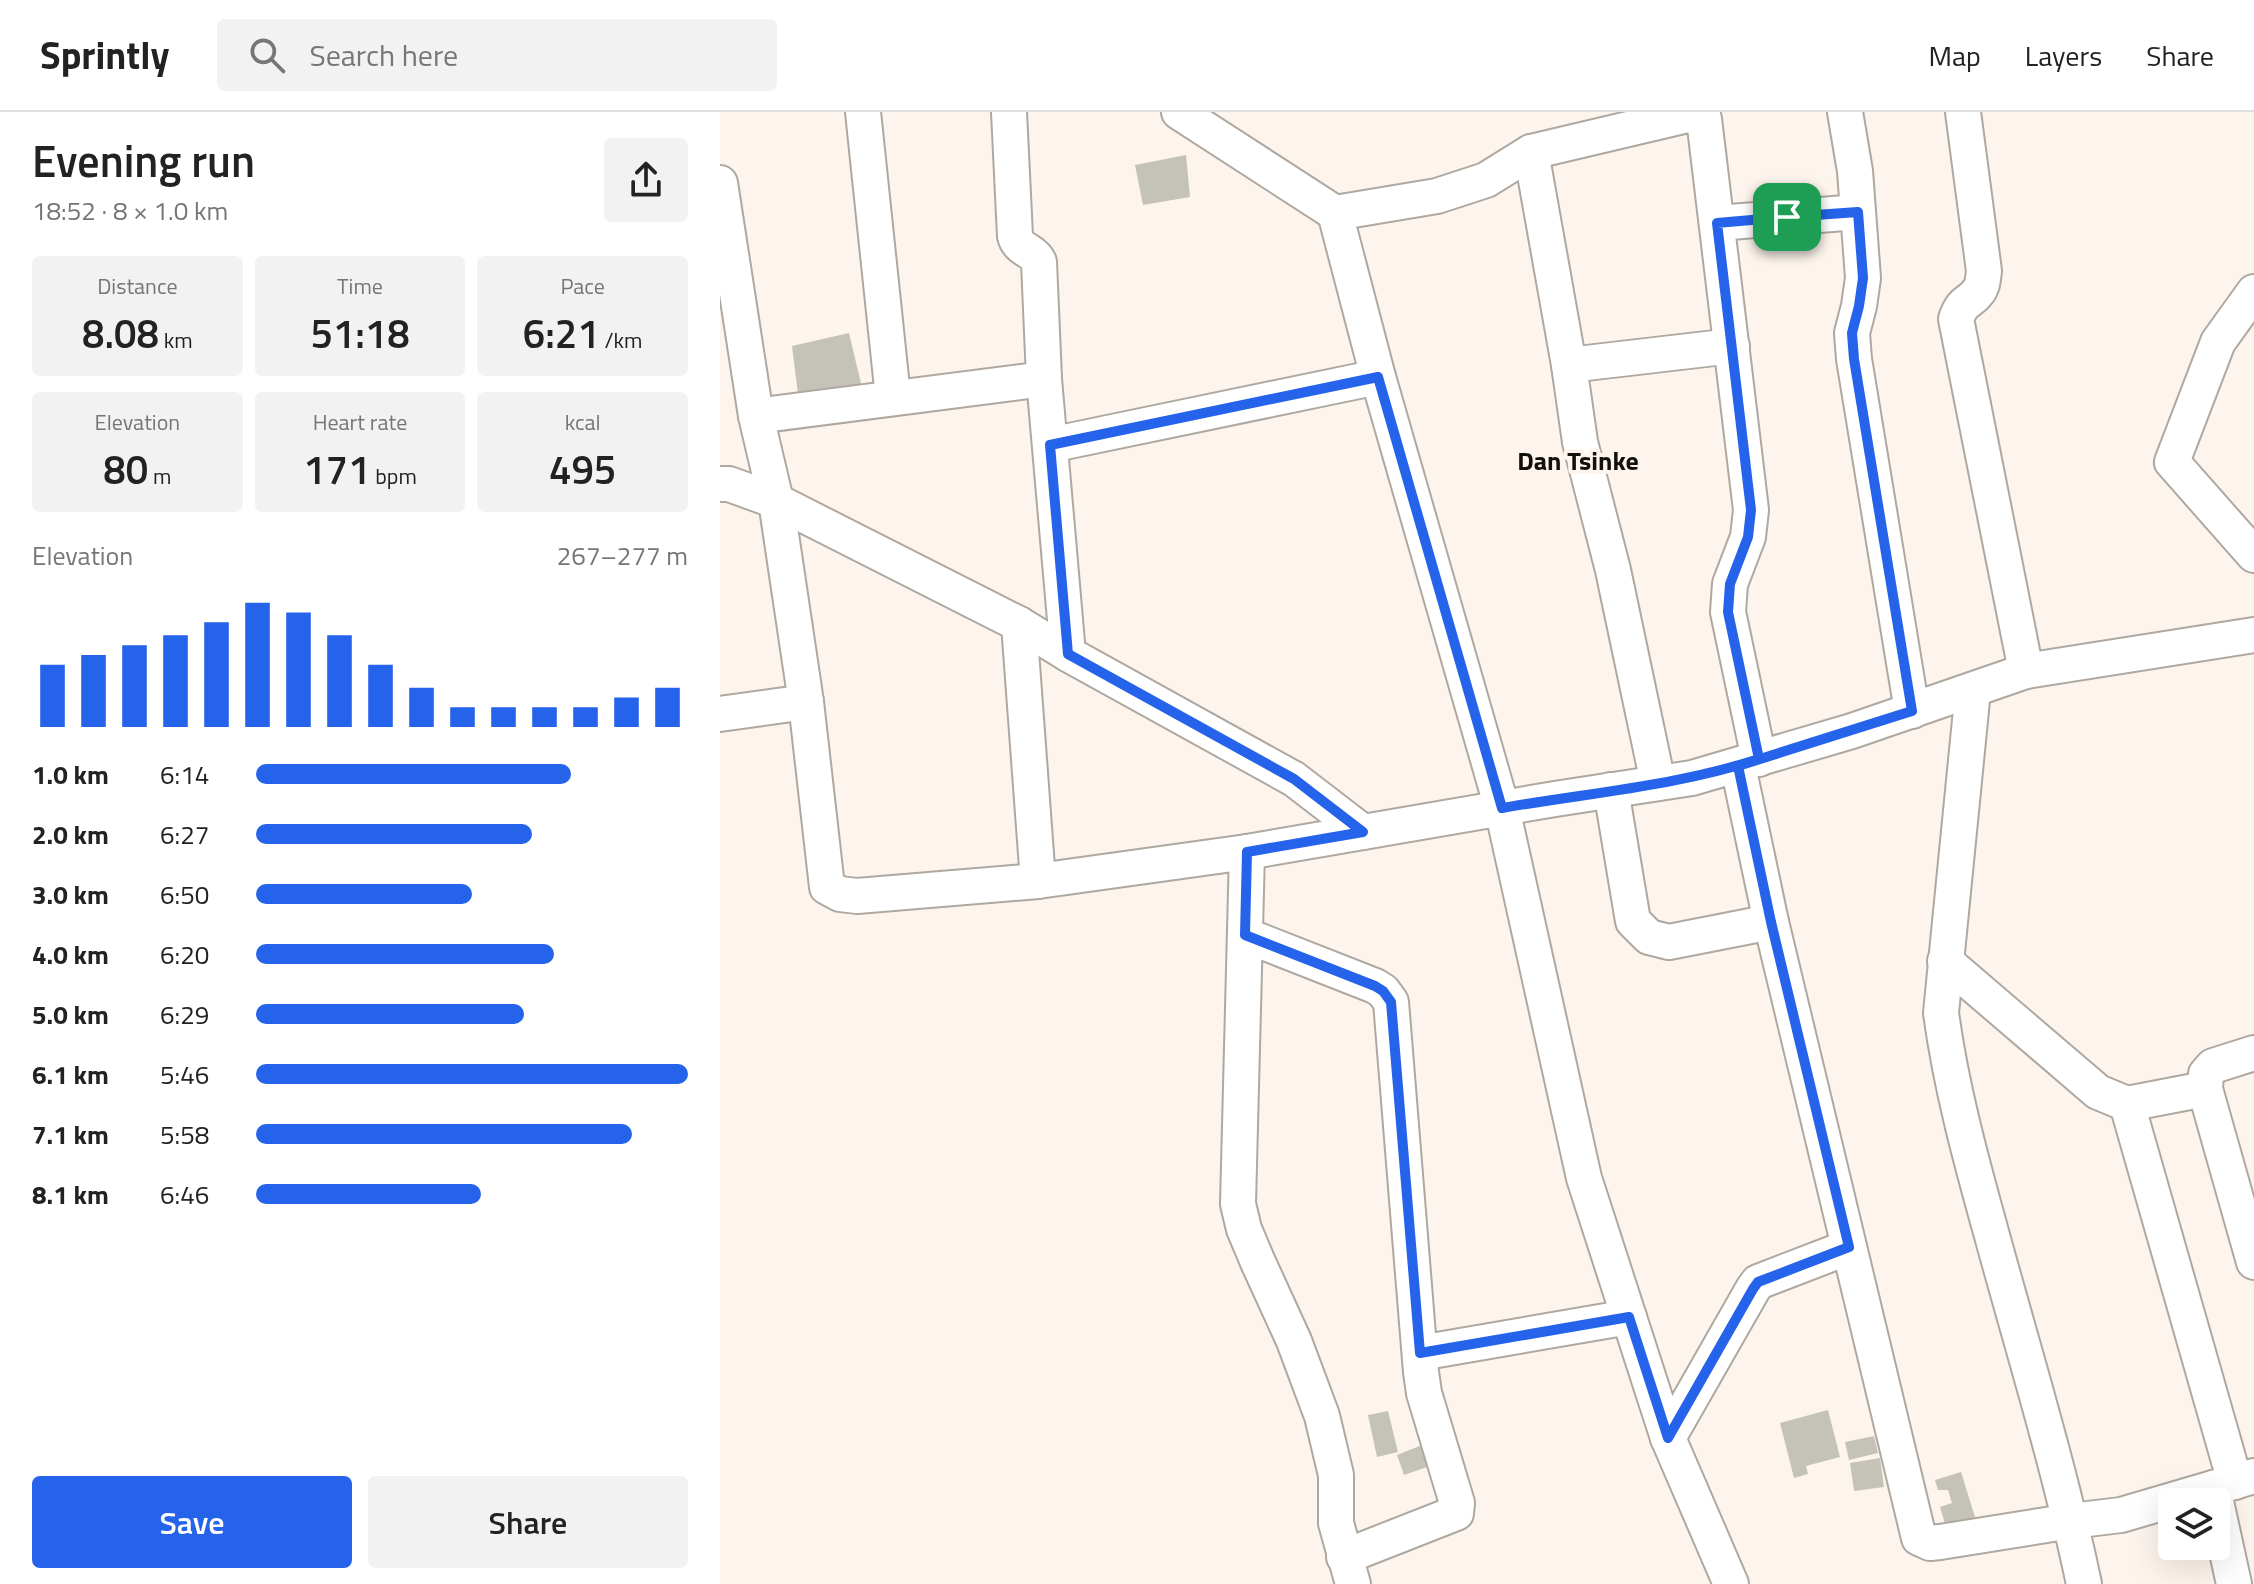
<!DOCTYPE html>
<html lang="en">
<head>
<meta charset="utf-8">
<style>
	:root { --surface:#fff; --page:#f2f2f2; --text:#222; --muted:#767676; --line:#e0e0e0; --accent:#2563eb }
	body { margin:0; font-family:"Titillium Web",sans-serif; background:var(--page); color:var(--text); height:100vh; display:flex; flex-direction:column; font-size:30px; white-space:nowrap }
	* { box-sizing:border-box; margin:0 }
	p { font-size:26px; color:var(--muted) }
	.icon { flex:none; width:44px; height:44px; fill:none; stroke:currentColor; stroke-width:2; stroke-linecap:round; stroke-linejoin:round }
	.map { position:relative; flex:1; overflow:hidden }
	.details { display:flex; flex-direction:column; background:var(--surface); width:720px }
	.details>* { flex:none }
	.fabs { position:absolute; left:1438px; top:1376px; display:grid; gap:16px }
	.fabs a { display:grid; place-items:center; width:72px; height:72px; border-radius:8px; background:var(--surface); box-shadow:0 8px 32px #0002; font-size:40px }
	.pin { position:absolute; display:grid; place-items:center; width:68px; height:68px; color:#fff; margin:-34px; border-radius:16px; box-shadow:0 4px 12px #0006 }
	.round { display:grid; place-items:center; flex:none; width:84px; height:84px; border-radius:8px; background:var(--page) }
	.summary { display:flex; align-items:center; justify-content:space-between; height:136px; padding:0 32px }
	h1 { font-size:44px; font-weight:600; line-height:60px }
	.figures { display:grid; grid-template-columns:repeat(3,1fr); gap:12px; height:136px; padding:8px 32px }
	.figures div { display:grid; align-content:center; border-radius:8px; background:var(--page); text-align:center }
	.figures b { font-size:40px; font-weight:600 }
	.figures small { font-size:22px; font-weight:400 }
	.figures p { font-size:22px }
	.chart { height:224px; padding:16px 32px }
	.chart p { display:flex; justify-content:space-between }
	.chart svg { width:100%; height:144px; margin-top:8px; stroke:var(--accent); stroke-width:6 }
	.action { display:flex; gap:16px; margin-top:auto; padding:16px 32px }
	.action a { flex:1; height:92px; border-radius:8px; background:var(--accent); color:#fff; font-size:32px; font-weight:600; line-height:92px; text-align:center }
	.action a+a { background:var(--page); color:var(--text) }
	ul { padding:0 32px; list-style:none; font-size:26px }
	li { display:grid; grid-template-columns:128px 96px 1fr; align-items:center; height:60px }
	li i { height:20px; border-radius:10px; background:var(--accent) }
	header { display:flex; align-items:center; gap:48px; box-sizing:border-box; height:112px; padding:0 40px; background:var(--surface); border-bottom:2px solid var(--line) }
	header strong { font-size:38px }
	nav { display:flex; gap:44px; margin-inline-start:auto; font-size:28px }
	.search { width:560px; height:72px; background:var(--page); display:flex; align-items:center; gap:20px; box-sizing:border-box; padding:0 28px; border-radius:8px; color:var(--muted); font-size:30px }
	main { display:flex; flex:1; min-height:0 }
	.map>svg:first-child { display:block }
	.building { fill:#c5c2b8 }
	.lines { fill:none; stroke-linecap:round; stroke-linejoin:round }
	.minor-casing { stroke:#afa8a1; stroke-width:38 }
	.minor { stroke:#fff; stroke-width:34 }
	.route-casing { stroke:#fff; stroke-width:16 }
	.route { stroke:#2563eb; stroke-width:10 }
	.labels { text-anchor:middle; stroke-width:8; stroke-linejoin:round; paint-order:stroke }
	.quarter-label { font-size:26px; font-weight:bold; fill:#12100d; stroke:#fdf5ed }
</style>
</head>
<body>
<header>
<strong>Sprintly</strong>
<div class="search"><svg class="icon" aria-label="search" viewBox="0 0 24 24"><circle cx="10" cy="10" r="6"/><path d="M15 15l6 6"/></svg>Search here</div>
<nav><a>Map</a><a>Layers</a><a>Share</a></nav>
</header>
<main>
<section class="details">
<div class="summary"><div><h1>Evening run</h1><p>18:52 · 8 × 1.0 km</p></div><a class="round"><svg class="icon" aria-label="share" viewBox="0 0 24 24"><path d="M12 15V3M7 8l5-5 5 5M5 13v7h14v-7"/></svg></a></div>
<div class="figures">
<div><p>Distance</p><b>8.08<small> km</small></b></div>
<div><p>Time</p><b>51:18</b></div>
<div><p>Pace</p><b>6:21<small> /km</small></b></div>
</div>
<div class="figures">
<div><p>Elevation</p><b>80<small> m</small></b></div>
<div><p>Heart rate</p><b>171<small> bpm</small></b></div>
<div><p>kcal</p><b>495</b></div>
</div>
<div class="chart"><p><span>Elevation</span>267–277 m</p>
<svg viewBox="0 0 160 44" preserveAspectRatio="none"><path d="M5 44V25M15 44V22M25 44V19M35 44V16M45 44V12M55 44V6M65 44V9M75 44V16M85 44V25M95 44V32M105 44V38M115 44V38M125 44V38M135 44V38M145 44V35M155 44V32"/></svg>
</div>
<ul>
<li><b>1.0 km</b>6:14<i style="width:73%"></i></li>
<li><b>2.0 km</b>6:27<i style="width:64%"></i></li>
<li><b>3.0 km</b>6:50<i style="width:50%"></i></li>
<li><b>4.0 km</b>6:20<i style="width:69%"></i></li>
<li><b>5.0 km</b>6:29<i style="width:62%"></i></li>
<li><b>6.1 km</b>5:46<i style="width:100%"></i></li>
<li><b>7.1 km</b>5:58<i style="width:87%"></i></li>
<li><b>8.1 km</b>6:46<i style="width:52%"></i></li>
</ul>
<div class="action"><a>Save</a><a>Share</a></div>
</section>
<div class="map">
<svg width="1534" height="1472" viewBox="0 0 1534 1472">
	<rect width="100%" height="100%" fill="#fdf5ed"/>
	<g class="building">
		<path d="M 466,43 L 470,85 L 423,93 L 415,53 Z"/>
		<path d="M 129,221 L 144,284 L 79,290 L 72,234 Z"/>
		<path d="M 1108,1298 L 1120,1345 L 1086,1354 L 1088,1362 L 1074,1366 L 1060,1311 Z"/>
		<path d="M 668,1299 L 678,1340 L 657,1345 L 648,1303 Z"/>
		<path d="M 1154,1324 L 1158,1341 L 1129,1348 L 1125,1330 Z"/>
		<path d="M 702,1333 L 710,1354 L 684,1363 L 677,1343 Z"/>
		<path d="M 1160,1346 L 1164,1375 L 1134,1379 L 1130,1351 Z"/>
		<path d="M 1241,1360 L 1255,1405 L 1226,1415 L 1220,1395 L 1232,1391 L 1228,1378 L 1218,1378 L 1215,1368 Z"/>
	</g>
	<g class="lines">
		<g class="minor-casing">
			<g id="minor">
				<path d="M 143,0 L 173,285"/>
				<path d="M 289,0 L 295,124 C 298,138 314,138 319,150 L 324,267 L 348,542"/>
				<path d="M 459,0 L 615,101 L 717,84 L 766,68 L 811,40 L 972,2 L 984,7 L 1031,398 L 1028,425 L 1010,472 L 1008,500 L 1039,647"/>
				<path d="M 1125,0 L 1135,59 L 1143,166 L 1139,194 L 1132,221 L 1134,247 L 1192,599"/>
				<path d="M 1243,0 L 1264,159 C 1263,166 1263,174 1258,180 C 1249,192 1243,187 1236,207 L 1306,559"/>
				<path d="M 811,40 L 849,253 L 860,330 L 893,458 L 938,671"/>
				<path d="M 0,71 L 36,304 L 56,389 L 86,590 L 107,775 L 120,782 L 137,784 L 318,769 L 527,740 L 835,687 L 972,666 L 1132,619 L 1306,559 L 1534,523"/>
				<path d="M 615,101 L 658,265 L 782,696 L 864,1066 L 948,1326 L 1011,1472"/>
				<path d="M 997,111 L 1138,100"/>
				<path d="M 1534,180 L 1498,230 L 1452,350 L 1534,443"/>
				<path d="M 849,253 L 1012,234"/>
				<path d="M 36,304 L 324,267"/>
				<path d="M 330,333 L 658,265"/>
				<path d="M 0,372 L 9,372 L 56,389 L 299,512 L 348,542 L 574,667 L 643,720"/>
				<path d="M 299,512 L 318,769"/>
				<path d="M 1253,578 L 1221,901 C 1231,975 1251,1048 1271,1120 C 1303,1237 1339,1353 1364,1472"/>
				<path d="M 0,602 L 86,590"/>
				<path d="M 1018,654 L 1051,810 L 1199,1426 L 1210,1431 L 1220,1430 L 1351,1409 L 1401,1403 L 1534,1364"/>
				<path d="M 891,678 L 913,809 L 929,825 L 949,830 L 1051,810"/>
				<path d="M 527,740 L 518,1092 L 524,1117 L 537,1148 L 574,1229 L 602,1304 L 616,1363 L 616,1411 L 633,1472"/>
				<path d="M 525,823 L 655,874 L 663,879 L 671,890 L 701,1260 L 704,1281 L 737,1391 L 736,1401 L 624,1445"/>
				<path d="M 1225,849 L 1378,980 L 1407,992 L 1485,977"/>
				<path d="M 1534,941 L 1493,954 L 1486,962 L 1485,977 L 1534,1150"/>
				<path d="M 1407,992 L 1515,1370"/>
				<path d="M 700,1241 L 909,1205"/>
				<path d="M 948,1326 L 1033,1177 L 1038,1170 L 1129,1135"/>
				<path d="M 1493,1376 L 1514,1472"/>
			</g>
		</g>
		<use href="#minor" class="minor"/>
	</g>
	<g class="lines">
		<g class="route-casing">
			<path id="route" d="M 1067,105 L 997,111 L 1031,398 L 1028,425 L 1010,472 L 1008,500 L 1039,647 C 956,674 868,681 782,696 L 658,265 L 330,333 L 348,542 L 574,667 L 643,720 L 527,740 L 525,823 L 655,874 L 663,879 L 671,890 L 700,1241 L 909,1205 L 948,1326 L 1033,1177 L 1038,1170 L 1129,1135 L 1051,810 L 1018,654 L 1192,599 L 1134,247 L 1132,221 L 1139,194 L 1143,166 L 1138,100 L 1067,105"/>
		</g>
		<use href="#route" class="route"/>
	</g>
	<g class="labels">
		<g class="quarter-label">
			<text x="858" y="358">Dan Tsinke</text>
		</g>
	</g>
</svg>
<div class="fabs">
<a><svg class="icon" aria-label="layers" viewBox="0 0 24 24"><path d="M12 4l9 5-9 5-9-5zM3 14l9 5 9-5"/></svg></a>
</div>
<div class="pin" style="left:1067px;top:105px;background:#1e9e55"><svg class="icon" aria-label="arrive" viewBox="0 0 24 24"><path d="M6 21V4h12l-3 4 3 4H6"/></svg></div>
</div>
</main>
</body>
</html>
